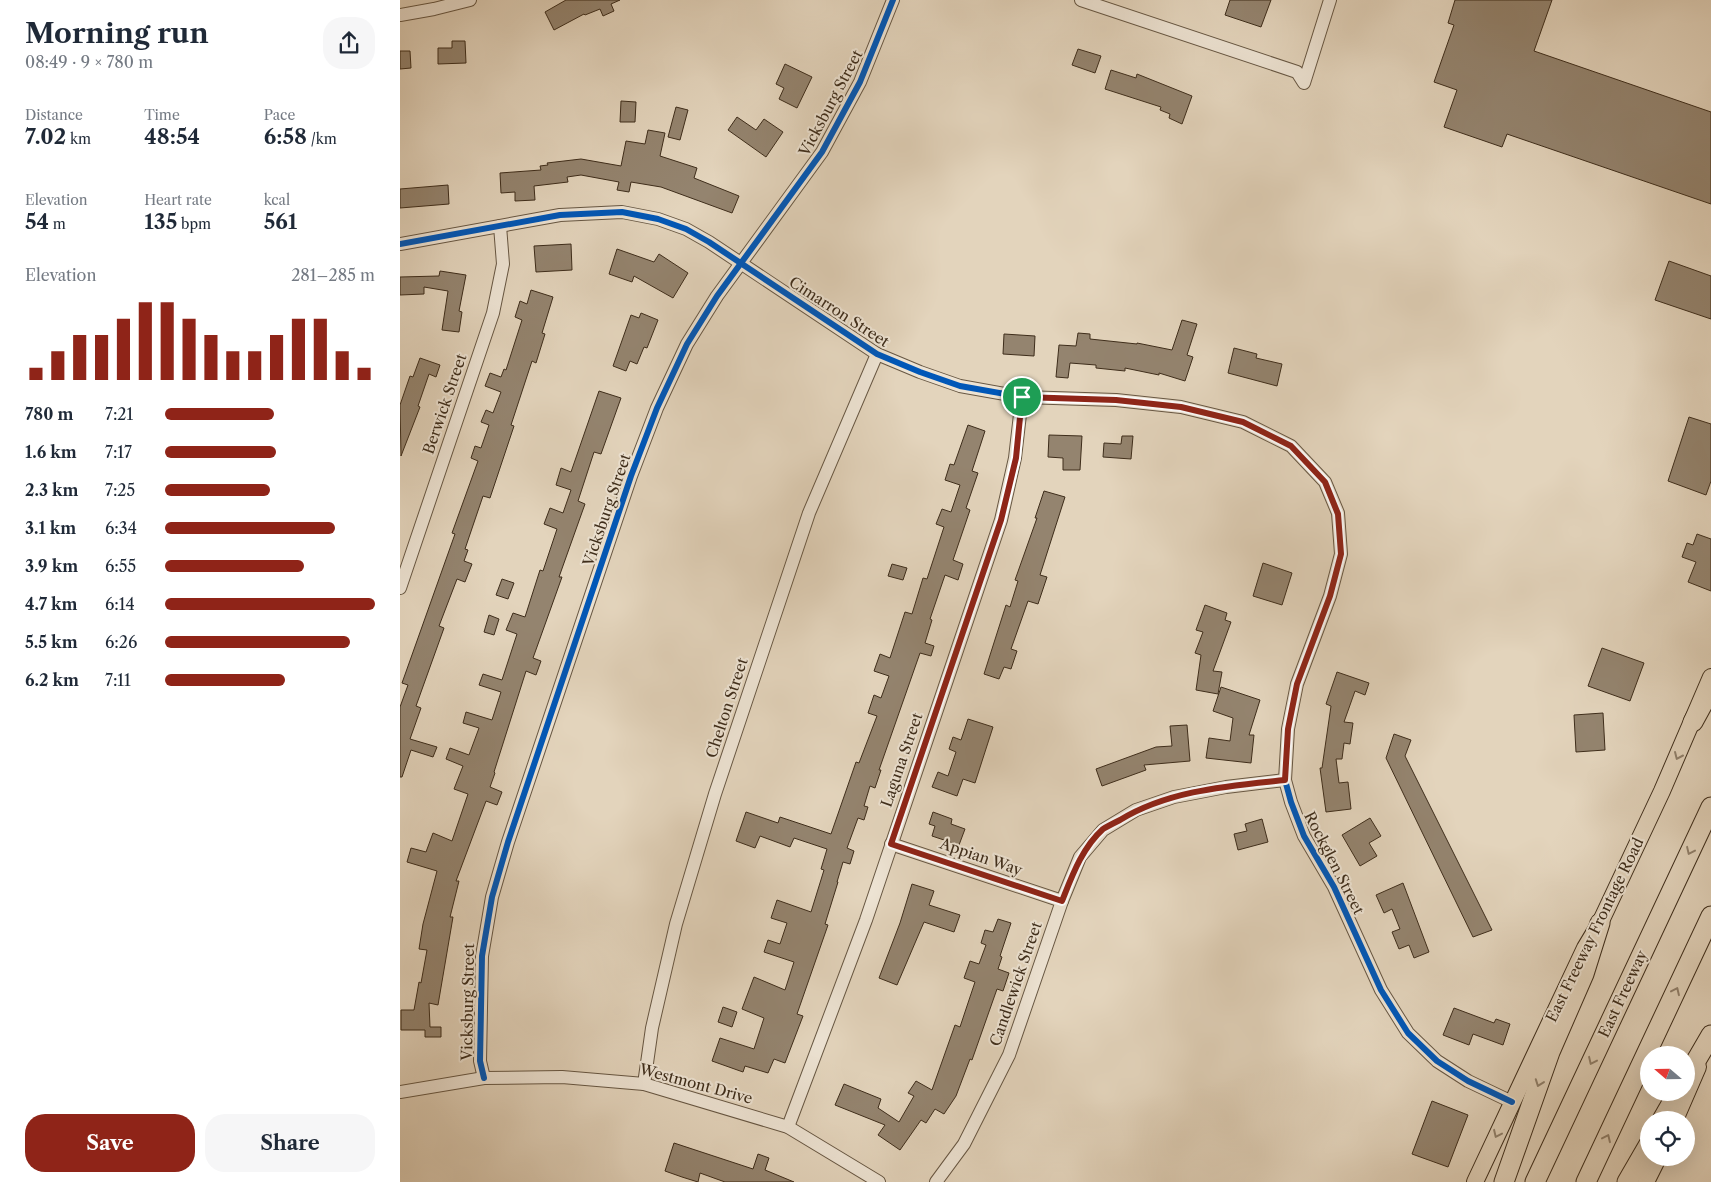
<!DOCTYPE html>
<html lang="en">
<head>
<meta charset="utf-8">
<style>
	:root { --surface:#fff; --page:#f6f6f7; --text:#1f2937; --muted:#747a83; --accent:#8f2418 }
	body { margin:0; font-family:"Libre Caslon Text",serif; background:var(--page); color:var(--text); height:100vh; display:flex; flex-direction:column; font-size:19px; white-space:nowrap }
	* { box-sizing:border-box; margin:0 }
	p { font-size:16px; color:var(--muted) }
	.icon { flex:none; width:28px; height:28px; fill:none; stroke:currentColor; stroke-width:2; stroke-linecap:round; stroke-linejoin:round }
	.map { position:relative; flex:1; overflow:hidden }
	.details { display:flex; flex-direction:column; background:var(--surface); width:400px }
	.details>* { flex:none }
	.needle { width:32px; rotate:290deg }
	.tools { position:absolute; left:1240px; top:1046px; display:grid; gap:10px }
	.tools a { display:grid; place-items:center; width:55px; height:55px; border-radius:50%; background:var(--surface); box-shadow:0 5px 20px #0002; font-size:25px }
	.pin { position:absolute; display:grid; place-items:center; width:42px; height:42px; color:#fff; margin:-21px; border:2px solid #fff; border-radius:50%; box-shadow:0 1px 5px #0007 }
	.round { display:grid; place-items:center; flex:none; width:52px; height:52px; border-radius:20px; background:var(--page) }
	.head { display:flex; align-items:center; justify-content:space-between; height:85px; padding:0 25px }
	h1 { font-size:28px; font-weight:700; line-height:38px }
	.stats { display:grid; grid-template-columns:repeat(3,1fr); gap:8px; height:85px; padding:5px 25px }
	.stats div { display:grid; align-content:center }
	.stats b { font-size:21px; font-weight:700 }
	.stats small { font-size:14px; font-weight:400 }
	.stats p { font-size:14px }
	.chart { height:140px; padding:10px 25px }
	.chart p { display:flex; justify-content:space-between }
	.chart svg { width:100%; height:90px; margin-top:5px; stroke:var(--accent); stroke-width:6 }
	.primary-button { display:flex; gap:10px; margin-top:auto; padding:10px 25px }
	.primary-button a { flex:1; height:58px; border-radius:20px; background:var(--accent); color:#fff; font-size:20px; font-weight:700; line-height:58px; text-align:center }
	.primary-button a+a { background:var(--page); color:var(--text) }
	ul { padding:0 25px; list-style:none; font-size:16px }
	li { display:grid; grid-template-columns:80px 60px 1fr; align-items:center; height:38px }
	li i { height:12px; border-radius:6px; background:var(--accent) }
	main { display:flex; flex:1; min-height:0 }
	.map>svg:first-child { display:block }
	.building { fill:#94846f; stroke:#3e2d1b }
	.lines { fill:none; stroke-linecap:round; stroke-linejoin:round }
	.minor-casing { stroke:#675743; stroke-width:14 }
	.major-casing { stroke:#3e2d1b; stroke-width:18 }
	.highway-casing { stroke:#3e2d1b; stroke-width:21 }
	.minor { stroke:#ede3d3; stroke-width:12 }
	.major { stroke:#e3d4bc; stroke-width:16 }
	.highway { stroke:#e3d4bc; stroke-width:19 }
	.cycleway-casing { stroke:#ede3d3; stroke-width:9 }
	.cycleway { stroke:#0057b8; stroke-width:6 }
	.oneway { stroke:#90806c }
	.route-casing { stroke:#fff; stroke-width:10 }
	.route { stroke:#8f2418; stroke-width:6 }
	.labels { text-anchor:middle; stroke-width:4; stroke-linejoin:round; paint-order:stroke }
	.street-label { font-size:15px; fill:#3e2d1b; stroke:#ede3d3 }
</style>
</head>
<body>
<main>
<section class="details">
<div class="head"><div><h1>Morning run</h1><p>08:49 · 9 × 780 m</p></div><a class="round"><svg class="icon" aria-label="share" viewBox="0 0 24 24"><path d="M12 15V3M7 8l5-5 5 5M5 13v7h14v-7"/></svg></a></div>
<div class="stats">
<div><p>Distance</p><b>7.02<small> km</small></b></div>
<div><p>Time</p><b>48:54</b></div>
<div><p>Pace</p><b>6:58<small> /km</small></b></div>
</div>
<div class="stats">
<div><p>Elevation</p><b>54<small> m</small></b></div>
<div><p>Heart rate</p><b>135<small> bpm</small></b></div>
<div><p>kcal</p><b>561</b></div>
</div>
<div class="chart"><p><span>Elevation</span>281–285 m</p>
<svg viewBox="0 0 160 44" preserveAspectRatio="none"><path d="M5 44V38M15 44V30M25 44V22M35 44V22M45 44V14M55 44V6M65 44V6M75 44V14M85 44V22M95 44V30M105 44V30M115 44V22M125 44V14M135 44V14M145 44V30M155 44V38"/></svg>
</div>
<ul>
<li><b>780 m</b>7:21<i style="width:52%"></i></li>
<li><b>1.6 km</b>7:17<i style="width:53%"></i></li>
<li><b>2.3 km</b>7:25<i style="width:50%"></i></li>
<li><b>3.1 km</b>6:34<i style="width:81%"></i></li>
<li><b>3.9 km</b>6:55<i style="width:66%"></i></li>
<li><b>4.7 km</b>6:14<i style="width:100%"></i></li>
<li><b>5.5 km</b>6:26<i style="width:88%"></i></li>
<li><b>6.2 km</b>7:11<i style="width:57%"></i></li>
</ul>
<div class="primary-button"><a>Save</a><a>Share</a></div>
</section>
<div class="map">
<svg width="1311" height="1182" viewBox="0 0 1311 1182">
	<rect width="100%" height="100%" fill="#e3d4bc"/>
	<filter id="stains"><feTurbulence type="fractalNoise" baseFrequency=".004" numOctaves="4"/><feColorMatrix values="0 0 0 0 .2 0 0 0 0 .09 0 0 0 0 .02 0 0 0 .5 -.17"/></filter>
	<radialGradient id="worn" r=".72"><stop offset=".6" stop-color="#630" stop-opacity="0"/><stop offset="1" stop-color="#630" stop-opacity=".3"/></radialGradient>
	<g class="building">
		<path d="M 166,0 L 220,0 L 211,4 L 214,11 L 203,16 L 200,9 L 185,15 L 184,14 L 154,30 L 145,12 Z"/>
		<path d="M 830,0 L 871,0 L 861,27 L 825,15 Z"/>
		<path d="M 1055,0 L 1152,0 L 1134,51 L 1311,112 L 1311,204 L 1107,134 L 1102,147 L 1044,127 L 1057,90 L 1034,82 L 1054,25 L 1048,23 Z"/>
		<path d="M 52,41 L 65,41 L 66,63 L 38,64 L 38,48 L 52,48 Z"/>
		<path d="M 678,49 L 701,56 L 695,73 L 672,65 Z"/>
		<path d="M 0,51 L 10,51 L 11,68 L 0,69 Z"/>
		<path d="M 385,64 L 412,77 L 397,108 L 379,99 L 384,88 L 376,84 Z"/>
		<path d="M 711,70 L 736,78 L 737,74 L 792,96 L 782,124 L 769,118 L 770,114 L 760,110 L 761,107 L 705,89 Z"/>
		<path d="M 221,101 L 236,102 L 235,122 L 220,122 Z"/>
		<path d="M 276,107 L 288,110 L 280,140 L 268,137 Z"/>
		<path d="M 337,117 L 356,130 L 364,119 L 383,132 L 366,157 L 328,130 Z"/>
		<path d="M 248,130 L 265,133 L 260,156 L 297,168 L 294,178 L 339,196 L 332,213 L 261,187 L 231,182 L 229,192 L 217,190 L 219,182 L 181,175 L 167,177 L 168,182 L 134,186 L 135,200 L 115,201 L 115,192 L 101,193 L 100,173 L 141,170 L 140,166 L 148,165 L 147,163 L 181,159 L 221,166 L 226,141 L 245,144 Z"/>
		<path d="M 48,185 L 49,204 L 0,208 L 0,189 Z"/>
		<path d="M 171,244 L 172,270 L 136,272 L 134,246 Z"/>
		<path d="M 217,249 L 254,262 L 259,254 L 288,273 L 273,298 L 234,276 L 232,282 L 209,274 Z"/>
		<path d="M 1269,261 L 1311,276 L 1311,319 L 1255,300 Z"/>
		<path d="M 40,271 L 66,275 L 59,311 L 62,312 L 59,332 L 42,330 L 48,291 L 24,287 L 24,294 L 0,295 L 0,277 L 39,276 Z"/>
		<path d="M 131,290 L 153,297 L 142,333 L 145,334 L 136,363 L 132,361 L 111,425 L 114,426 L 90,498 L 83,496 L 65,549 L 68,550 L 64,561 L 72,564 L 65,582 L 57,579 L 39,626 L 44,628 L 16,706 L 21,708 L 10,739 L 37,747 L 33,757 L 11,750 L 2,777 L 0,777 L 0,707 L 8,685 L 2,683 L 55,534 L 52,533 L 78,461 L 71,458 L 75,446 L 81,448 L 89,425 L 81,422 L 86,410 L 93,413 L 101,392 L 85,386 L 90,373 L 101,377 L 104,369 L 106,370 L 122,320 L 115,317 L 120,301 L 127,304 Z"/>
		<path d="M 241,313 L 258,320 L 247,348 L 244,347 L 237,364 L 230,361 L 226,371 L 213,366 L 231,315 L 239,318 Z"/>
		<path d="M 782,320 L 797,324 L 787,355 L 793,357 L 785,381 L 759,373 L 759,375 L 725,368 L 725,371 L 696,368 L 696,365 L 670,363 L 668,378 L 656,377 L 659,345 L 676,346 L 678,333 L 690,334 L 690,339 L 737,344 L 737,343 L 772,350 Z"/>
		<path d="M 604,334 L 635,336 L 634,356 L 603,354 Z"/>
		<path d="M 834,348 L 857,354 L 856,358 L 882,364 L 877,386 L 828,373 Z"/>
		<path d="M 20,358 L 40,365 L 36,377 L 29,374 L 18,406 L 20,407 L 1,456 L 0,405 L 10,376 L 13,377 Z"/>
		<path d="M 199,391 L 221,398 L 201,454 L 194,452 L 178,501 L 185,504 L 159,577 L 162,577 L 133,658 L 141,661 L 136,675 L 126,671 L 94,772 L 95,773 L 90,787 L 102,792 L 97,805 L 86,801 L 56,881 L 59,881 L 50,917 L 53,917 L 38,1005 L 29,1003 L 30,1027 L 41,1027 L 41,1037 L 25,1037 L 25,1030 L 1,1030 L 1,1010 L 14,1010 L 19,982 L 21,983 L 27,950 L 19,949 L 23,924 L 37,871 L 7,862 L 11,848 L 26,852 L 33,833 L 52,841 L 68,794 L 54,789 L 63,766 L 46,759 L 50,748 L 69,755 L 79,728 L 63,723 L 66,712 L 92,720 L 101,692 L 79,685 L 83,674 L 102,680 L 117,634 L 106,630 L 113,613 L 125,617 L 140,570 L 143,571 L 157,529 L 144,524 L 150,508 L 163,513 L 171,490 L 156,485 L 161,468 L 171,472 Z"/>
		<path d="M 1289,417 L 1311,424 L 1311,481 L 1306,495 L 1268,481 Z"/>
		<path d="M 568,425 L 585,431 L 572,471 L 578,473 L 566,508 L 570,510 L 553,560 L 563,564 L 558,580 L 545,575 L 530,619 L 532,620 L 525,643 L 534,646 L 531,656 L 520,653 L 479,770 L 481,770 L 475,788 L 470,786 L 464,806 L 468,807 L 464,820 L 458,818 L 447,848 L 454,851 L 450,864 L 443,862 L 437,882 L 438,882 L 425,924 L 428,925 L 397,1014 L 403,1016 L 385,1063 L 374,1059 L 368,1073 L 345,1066 L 343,1072 L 312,1061 L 320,1038 L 354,1049 L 364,1018 L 342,1009 L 354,977 L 385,990 L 394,962 L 364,952 L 368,940 L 380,944 L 387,923 L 371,918 L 377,900 L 411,912 L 424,870 L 421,869 L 427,849 L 394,838 L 390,847 L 360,836 L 355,848 L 336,841 L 346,812 L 378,823 L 380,817 L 431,834 L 456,762 L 459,763 L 477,716 L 468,713 L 474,695 L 481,698 L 489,676 L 474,671 L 480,654 L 490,658 L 505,612 L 512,614 L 523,578 L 527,579 L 544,527 L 536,524 L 542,509 L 551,512 L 560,485 L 545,480 L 550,464 L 554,465 Z"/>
		<path d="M 649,435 L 682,436 L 680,470 L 663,470 L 663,458 L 648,457 Z"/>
		<path d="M 722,436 L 733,436 L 731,459 L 703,457 L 704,443 L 721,444 Z"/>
		<path d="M 644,491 L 665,497 L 640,575 L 647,577 L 638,604 L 628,601 L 611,649 L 617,651 L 611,669 L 604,667 L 599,679 L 584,674 L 606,605 L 610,607 L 618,581 L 615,580 L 637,518 L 635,518 Z"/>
		<path d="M 1297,534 L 1311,539 L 1311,591 L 1288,582 L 1296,562 L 1282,557 L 1287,543 L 1293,545 Z"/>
		<path d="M 863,563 L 892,573 L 882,605 L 853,596 Z"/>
		<path d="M 492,564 L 507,568 L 503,580 L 488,576 Z"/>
		<path d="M 102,579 L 114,583 L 108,599 L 96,595 Z"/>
		<path d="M 805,605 L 827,613 L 825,620 L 831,622 L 813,671 L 822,672 L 818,694 L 796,690 L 801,655 L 795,653 L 803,632 L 796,630 Z"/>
		<path d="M 89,615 L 99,619 L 94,635 L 84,632 Z"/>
		<path d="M 1202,648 L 1244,663 L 1230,701 L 1188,686 Z"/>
		<path d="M 937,672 L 969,683 L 965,695 L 955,691 L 944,722 L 953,723 L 950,744 L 944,743 L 942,759 L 936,759 L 939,783 L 948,782 L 951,809 L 926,812 L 920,768 L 922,768 L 931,706 L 926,704 Z"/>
		<path d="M 821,687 L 860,700 L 849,735 L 854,735 L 851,763 L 806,758 L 809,738 L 830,741 L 833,718 L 813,711 Z"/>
		<path d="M 1203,713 L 1205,750 L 1176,752 L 1174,715 Z"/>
		<path d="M 568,719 L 593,727 L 575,783 L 563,779 L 557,796 L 532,787 L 538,772 L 548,776 L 556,752 L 549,749 L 553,737 L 561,740 Z"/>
		<path d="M 787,725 L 790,761 L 744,765 L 746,770 L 702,786 L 696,769 L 756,747 L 772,746 L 770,726 Z"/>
		<path d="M 994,734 L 1011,740 L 1005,756 L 1092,930 L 1073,937 L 986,758 Z"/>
		<path d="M 533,812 L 552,819 L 551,824 L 565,829 L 559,845 L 532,836 L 535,826 L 529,824 Z"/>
		<path d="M 970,818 L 981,836 L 969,843 L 977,856 L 960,866 L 942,835 Z"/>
		<path d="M 862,819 L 868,842 L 838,850 L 834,834 L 847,831 L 845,824 Z"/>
		<path d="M 1003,883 L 1029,952 L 1014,958 L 1009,945 L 999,949 L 992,932 L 1000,929 L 992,909 L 984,913 L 976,895 Z"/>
		<path d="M 512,884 L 534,891 L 529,905 L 560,915 L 554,932 L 524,922 L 497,985 L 479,978 L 500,923 Z"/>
		<path d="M 598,919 L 611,923 L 600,956 L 602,957 L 598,969 L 609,973 L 603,991 L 597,989 L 572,1060 L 570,1059 L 556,1096 L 544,1114 L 535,1109 L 526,1123 L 521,1120 L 500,1150 L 478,1135 L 485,1125 L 435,1105 L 444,1084 L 481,1099 L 478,1108 L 499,1122 L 514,1096 L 508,1093 L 516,1081 L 532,1090 L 555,1025 L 560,1027 L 575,982 L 564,978 L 570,961 L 579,964 L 586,945 L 581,943 L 585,930 L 593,932 Z"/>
		<path d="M 323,1007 L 337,1012 L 332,1027 L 318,1022 Z"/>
		<path d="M 1054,1008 L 1094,1023 L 1096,1019 L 1110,1024 L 1103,1045 L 1073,1034 L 1069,1045 L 1043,1035 Z"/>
		<path d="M 1032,1101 L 1068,1115 L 1048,1167 L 1012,1154 Z"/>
		<path d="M 274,1143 L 353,1169 L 358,1154 L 369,1158 L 365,1170 L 394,1182 L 325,1182 L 300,1173 L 298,1182 L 282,1177 L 265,1171 Z"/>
	</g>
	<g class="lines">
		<g class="minor-casing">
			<g id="minor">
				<path d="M 681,0 L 897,72 L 904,83 L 930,0"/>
				<path d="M 0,15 L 34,9 L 70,0"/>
				<path d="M 0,244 L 160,215 L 222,212 L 258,219 L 286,229 L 309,242 L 477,354 L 520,372 L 560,386 L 622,397 L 716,400 L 781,407 L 843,422 L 891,446 L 925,482 L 938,513 L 941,554 L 930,596 L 897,684 L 888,729 L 885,780 L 891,802 L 904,836 L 934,887 L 981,990 L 1008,1033 L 1037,1061 L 1068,1081 L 1112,1102"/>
				<path d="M 0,588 L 93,313 L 103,264 L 100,226"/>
				<path d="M 491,844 L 662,901"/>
				<path d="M 84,1078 L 80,1061 L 82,956 L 92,897 L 108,842 L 231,476 L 257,408 L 287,344 L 317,296 L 422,152 L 460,82 L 493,0"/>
				<path d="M 244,1084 L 252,1028 L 276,924 L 315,794 L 409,513 L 477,354"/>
				<path d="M 0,1092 L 84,1078 L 162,1077 L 244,1084 L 388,1127 L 479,1182"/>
				<path d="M 388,1127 L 466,920 L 601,520 L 615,458 L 622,397"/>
				<path d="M 536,1182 L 564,1144 L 609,1055 L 662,901 L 680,857 L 703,830 L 736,810 L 774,797 L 826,787 L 885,780"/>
			</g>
		</g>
		<g class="major-casing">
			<g id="major">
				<path d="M 1275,1120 L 1298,1067"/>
				<path d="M 1075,1182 L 1185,948 L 1200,923 L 1262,791 L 1311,677"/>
				<path d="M 1246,1182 L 1258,1158"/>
			</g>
		</g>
		<g class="highway-casing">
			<g id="highway">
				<path d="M 1293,722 L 1311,689"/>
				<path d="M 1286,1078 L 1311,1035"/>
				<path d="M 1262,1120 L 1278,1092"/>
				<path d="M 1104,1182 L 1150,1052 L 1184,974 L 1200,923"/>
				<path d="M 1135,1182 L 1311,807"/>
				<path d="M 1186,1182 L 1311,916"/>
				<path d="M 1227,1182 L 1249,1144"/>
			</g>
		</g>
		<use href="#minor" class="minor"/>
		<use href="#major" class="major"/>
		<use href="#highway" class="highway"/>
		<g class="cycleway-casing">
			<g id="cycleway">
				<path d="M 0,244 L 160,215 L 222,212 L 258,219 L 286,229 L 309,242 L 477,354 L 520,372 L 560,386 L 622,397 L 716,400 L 781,407 L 843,422 L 891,446 L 925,482 L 938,513 L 941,554 L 930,596 L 897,684 L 888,729 L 885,780 L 891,802 L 904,836 L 934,887 L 981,990 L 1008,1033 L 1037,1061 L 1068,1081 L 1112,1102"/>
				<path d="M 84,1078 L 80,1061 L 82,956 L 92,897 L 108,842 L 231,476 L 257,408 L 287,344 L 317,296 L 422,152 L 460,82 L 493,0"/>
			</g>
		</g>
		<use href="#cycleway" class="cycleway"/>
	</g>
	<defs><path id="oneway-chevron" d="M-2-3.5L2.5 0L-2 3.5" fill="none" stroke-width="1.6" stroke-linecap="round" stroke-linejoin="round" transform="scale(1.25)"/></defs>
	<g class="oneway">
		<use href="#oneway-chevron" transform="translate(1278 756) rotate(114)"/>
		<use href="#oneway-chevron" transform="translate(1290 851) rotate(115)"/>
		<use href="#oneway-chevron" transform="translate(1276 991) rotate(-65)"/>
		<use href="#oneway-chevron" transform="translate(1192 1061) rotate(115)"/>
		<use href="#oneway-chevron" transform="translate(1139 1083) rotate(110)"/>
		<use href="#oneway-chevron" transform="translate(1097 1134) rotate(115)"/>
		<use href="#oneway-chevron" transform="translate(1207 1138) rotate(-65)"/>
	</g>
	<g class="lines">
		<g class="route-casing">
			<path id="route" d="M 622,397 L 716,400 L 781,407 L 843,422 L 891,446 L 925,482 L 938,514 L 941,554 L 930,596 L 897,684 L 888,729 L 885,780 C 829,786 769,790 720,820 C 714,823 708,826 703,829 C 682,848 672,876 662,901 L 491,844 L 601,520 L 616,458 Z"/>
		</g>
		<use href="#route" class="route"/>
	</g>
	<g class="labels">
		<g class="street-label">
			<text transform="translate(431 103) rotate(-62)" y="5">Vicksburg Street</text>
			<text transform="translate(439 312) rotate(33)" y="5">Cimarron Street</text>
			<text transform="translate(45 404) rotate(-71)" y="5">Berwick Street</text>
			<text transform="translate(207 510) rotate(-71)" y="5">Vicksburg Street</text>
			<text transform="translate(327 708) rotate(-72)" y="5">Chelton Street</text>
			<text transform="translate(502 760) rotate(-71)" y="5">Laguna Street</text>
			<text transform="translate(581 857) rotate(19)" y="5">Appian Way</text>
			<text transform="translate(934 863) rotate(63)" y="5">Rockglen Street</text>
			<text transform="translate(1195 930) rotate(-64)" y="5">East Freeway Frontage Road</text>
			<text transform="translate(616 984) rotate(-71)" y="5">Candlewick Street</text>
			<text transform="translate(1223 994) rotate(-65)" y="5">East Freeway</text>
			<text transform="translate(68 1002) rotate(-89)" y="5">Vicksburg Street</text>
			<text transform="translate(296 1084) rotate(15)" y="5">Westmont Drive</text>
		</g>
	</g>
	<rect width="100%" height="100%" filter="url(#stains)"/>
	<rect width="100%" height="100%" fill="url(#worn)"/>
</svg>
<div class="tools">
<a><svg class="needle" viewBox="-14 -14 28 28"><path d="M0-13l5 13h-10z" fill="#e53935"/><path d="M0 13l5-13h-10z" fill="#747a83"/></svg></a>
<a><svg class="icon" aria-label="locate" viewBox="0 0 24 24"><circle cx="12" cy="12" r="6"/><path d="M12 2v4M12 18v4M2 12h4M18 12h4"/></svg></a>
</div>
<div class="pin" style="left:622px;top:397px;background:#1e9e55"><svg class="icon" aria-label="arrive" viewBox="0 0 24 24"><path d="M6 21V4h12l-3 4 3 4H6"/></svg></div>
</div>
</main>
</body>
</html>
